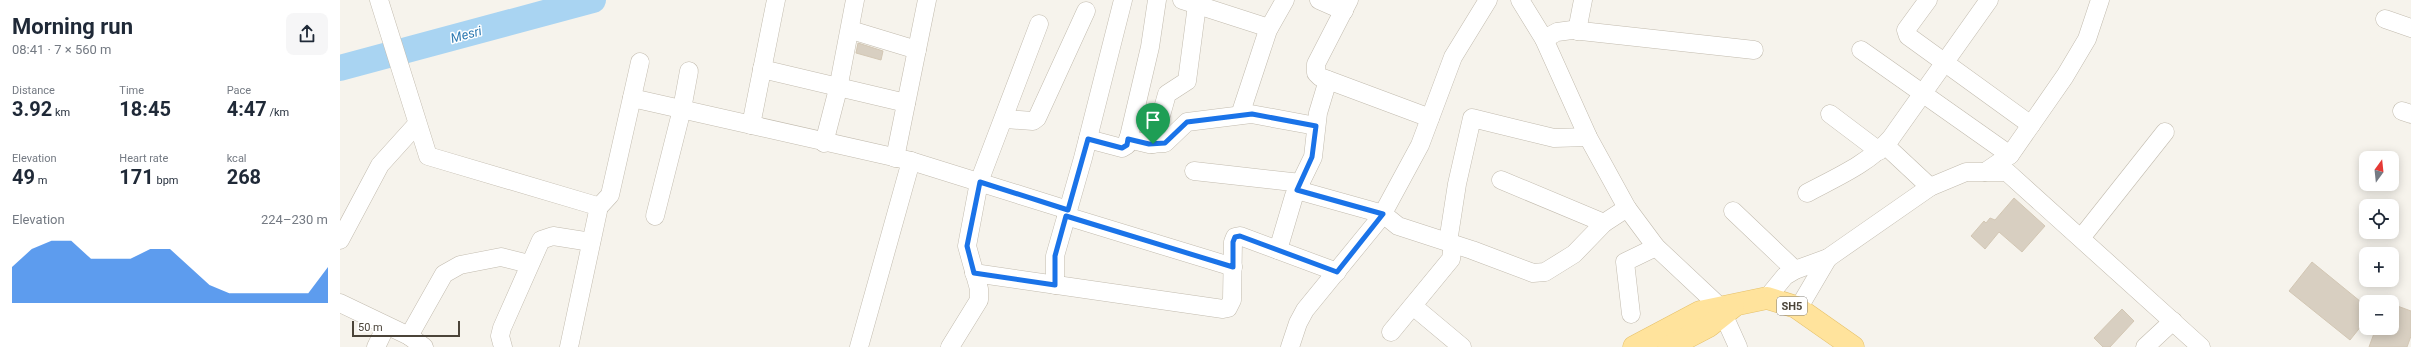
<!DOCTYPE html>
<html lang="en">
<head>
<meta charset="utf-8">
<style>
	:root { --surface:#fff; --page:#f6f6f7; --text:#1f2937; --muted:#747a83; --accent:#1a73e8 }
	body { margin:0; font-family:Roboto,sans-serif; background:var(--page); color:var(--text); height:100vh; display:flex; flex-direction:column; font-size:15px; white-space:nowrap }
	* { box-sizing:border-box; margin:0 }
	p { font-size:13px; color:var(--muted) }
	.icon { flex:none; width:22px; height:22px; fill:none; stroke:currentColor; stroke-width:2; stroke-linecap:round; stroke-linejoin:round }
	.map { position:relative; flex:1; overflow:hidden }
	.sheet { display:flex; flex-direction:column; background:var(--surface); width:340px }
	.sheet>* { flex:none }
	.needle { width:26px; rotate:15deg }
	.controls { position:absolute; left:2019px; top:151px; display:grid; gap:8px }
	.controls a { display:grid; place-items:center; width:40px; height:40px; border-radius:8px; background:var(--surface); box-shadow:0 2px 10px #0003; font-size:20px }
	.scale { position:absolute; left:12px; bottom:10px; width:108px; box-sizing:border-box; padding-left:4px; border:2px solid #4b4439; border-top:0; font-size:11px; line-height:14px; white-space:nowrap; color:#4b4439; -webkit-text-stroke:3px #fff; paint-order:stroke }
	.pin { position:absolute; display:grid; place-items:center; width:34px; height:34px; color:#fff; margin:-41px -17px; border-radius:50% 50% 50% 0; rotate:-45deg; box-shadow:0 0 4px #0007 }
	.pin .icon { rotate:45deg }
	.round { display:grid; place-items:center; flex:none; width:42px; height:42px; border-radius:8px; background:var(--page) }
	.overview { display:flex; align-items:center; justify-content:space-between; height:68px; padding:0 12px }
	h1 { font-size:22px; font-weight:700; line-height:30px }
	.metrics { display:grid; grid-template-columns:repeat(3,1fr); gap:6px; height:68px; padding:4px 12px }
	.metrics div { display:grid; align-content:center }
	.metrics b { font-size:20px; font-weight:700 }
	.metrics small { font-size:11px; font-weight:400 }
	.metrics p { font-size:11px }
	.chart { height:112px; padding:8px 12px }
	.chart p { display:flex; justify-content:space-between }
	.chart svg { width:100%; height:72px; margin-top:4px; fill:var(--accent); opacity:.7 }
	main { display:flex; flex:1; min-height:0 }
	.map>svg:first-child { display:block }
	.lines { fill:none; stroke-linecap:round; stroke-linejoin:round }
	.river { stroke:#a9d4f2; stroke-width:26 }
	.building { fill:#d8cfc1; stroke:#d3c7b4 }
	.minor-casing { stroke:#c2bbae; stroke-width:19 }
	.major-casing { stroke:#e6c16a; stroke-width:23 }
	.minor { stroke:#fff; stroke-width:18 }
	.major { stroke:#ffe39c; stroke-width:22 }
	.route-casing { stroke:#fff; stroke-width:8 }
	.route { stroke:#1a73e8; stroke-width:5 }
	.labels { text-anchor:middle; stroke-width:3; stroke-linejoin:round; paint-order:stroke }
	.shield { fill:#fff; stroke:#817c74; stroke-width:1 }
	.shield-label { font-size:11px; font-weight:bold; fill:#4b4439 }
	.water-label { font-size:13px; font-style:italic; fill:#2e7ab2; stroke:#fff }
</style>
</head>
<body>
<main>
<section class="sheet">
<div class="overview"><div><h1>Morning run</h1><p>08:41 · 7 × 560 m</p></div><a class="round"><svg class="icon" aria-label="share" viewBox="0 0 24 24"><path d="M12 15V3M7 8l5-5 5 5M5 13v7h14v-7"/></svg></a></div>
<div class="metrics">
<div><p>Distance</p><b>3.92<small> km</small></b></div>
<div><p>Time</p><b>18:45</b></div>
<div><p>Pace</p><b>4:47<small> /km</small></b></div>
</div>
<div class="metrics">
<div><p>Elevation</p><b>49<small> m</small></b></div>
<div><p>Heart rate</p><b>171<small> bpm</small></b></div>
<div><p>kcal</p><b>268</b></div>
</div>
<div class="chart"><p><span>Elevation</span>224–230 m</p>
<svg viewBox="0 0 160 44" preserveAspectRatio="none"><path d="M0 44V22L10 11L20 6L30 6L40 17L50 17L60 17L70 11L80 11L90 22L100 33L110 38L120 38L130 38L140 38L150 38L160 22V44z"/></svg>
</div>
</section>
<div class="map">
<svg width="2071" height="347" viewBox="0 0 2071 347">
	<rect width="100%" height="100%" fill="#f6f3ec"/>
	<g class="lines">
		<path class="river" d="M 0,68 L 253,0"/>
	</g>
	<g class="building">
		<path d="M 518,43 L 543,51 L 541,60 L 516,53 Z"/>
		<path d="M 1674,198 L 1705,226 L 1682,252 L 1659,232 L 1645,249 L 1631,236 L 1644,221 L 1646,223 L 1650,218 L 1655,220 Z"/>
		<path d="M 1972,262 L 2026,306 L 2026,320 L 2010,340 L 1949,291 Z"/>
		<path d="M 2052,304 L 2071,311 L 2071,336 L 2067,347 L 2029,347 L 2036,328 L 2052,328 Z"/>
		<path d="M 1782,309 L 1794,321 L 1770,347 L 1763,347 L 1754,338 Z"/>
	</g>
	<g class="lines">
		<g class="minor-casing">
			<g id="minor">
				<path d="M 39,0 L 88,156 L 257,206 L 258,211 L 229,347"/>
				<path d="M 842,0 L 929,28"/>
				<path d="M 979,0 L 1004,11"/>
				<path d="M 1009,0 L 976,64 L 976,73 L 980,77 L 1090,118"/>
				<path d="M 1180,0 L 1204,39 L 1248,137 L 1287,208 L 1316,247 L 1380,307 L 1398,347"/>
				<path d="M 1588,0 L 1566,30 L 1568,36 L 1691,125"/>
				<path d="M 2045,19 L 2071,28"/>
				<path d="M 511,30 L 577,50"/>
				<path d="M 1237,31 L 1243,0"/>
				<path d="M 1204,39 L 1217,32 L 1232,30 L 1414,50"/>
				<path d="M 1521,50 L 1670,155"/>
				<path d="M 422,69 L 566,103"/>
				<path d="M 292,98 L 571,161 L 728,210"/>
				<path d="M 2062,111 L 2071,114"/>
				<path d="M 1490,114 L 1539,151"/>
				<path d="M 900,115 L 928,30 L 945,0"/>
				<path d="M 665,119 L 693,121 L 697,118 L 746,11"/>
				<path d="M 411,125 L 436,0"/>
				<path d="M 748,139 L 782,148 L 787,145 L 810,47 L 817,0"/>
				<path d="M 788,139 L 809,144 L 825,143 L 847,122 L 911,114 L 976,126"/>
				<path d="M 484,143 L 498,89 L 515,0"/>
				<path d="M 813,144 L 827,94 L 847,81 L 857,5"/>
				<path d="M 1545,145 L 1590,187"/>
				<path d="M 555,158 L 587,0"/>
				<path d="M 854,171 L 961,183"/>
				<path d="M 1645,172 L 1670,155 L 1725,76 L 1747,39 L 1760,0"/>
				<path d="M 1161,180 L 1264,223"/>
				<path d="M 957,190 L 1043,214 L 1058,226 L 1132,250 L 1193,273 L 1205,272 L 1234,254 L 1264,223 L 1287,208"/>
				<path d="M 1467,193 C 1497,177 1528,164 1551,138 L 1649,0"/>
				<path d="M 258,208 L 270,195 L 300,62"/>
				<path d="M 1393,211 L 1455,270"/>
				<path d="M 315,216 L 342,109 L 349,71"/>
				<path d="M 726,216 L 893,267"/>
				<path d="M 1741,238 L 1825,132"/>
				<path d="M 0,240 L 40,165 L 77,124"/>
				<path d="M 1108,242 L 1117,184 L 1132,118 L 1214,138 L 1248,137"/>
				<path d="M 938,250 L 954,196 L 973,157 L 978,113 L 988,80"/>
				<path d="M 634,273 L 883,309 L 888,308 L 892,300 L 893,242 L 895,237 L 900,236 L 997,272"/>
				<path d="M 715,285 L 715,256 L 743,158 L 783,0"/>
				<path d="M 1427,298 L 1445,276 L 1455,270 L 1488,258 L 1590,187 L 1626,172 L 1667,172 L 1861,347"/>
				<path d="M 0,303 L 69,336 L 84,347"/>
				<path d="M 1073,306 L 1122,347"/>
				<path d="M 1458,309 L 1488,258"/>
				<path d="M 1291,314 L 1285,262 L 1316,247"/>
				<path d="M 1051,332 L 1111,259 L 1113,244"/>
				<path d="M 69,336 L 104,274 L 120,265 L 161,257 L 189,264"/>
				<path d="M 36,347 L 46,326"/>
				<path d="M 163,347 L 160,336 L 162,328 L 201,240 L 213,236 L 251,242"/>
				<path d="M 519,347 L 571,161"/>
				<path d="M 610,347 L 639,300 L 639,289 L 627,246 L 639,182 L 699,24"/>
				<path d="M 950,347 L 958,323 L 965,310 L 1041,217 L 1080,145 L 1113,57 L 1148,0"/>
				<path d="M 1805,347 L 1833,321"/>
			</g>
		</g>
		<g class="major-casing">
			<g id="major">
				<path d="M 1294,347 L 1360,312 L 1427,298 L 1456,307 L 1513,347"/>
				<path d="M 1329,347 L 1369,326 L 1393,307"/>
			</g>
		</g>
		<use href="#minor" class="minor"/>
		<use href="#major" class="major"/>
	</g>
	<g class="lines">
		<g class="route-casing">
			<path id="route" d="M 912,114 L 976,126 L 972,157 L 957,190 L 1043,214 L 997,272 L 900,236 L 895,237 L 893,242 L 893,267 L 726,216 L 715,256 L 715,285 L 634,273 L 627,246 L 640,182 L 728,210 L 748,139 L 782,148 L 787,145 L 788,139 L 809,144 L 825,143 L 847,122 Z"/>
		</g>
		<use href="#route" class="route"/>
	</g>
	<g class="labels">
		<rect class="shield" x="1437" y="297" width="30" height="18" rx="3"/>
		<g class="shield-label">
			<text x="1452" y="310">SH5</text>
		</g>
		<g class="water-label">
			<text transform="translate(126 34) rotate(-15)" y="5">Mesri</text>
		</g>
	</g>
</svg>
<div class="controls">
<a><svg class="needle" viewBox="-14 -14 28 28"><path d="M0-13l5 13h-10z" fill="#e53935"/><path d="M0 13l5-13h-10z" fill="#747a83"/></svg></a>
<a><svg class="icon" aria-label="locate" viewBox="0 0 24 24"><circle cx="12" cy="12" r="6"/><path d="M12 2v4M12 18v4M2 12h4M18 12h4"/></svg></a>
<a>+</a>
<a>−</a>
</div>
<div class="scale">50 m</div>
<div class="pin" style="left:813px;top:144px;background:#1e9e55"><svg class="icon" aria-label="arrive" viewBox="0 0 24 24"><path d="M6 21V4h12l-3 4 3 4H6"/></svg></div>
</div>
</main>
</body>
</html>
